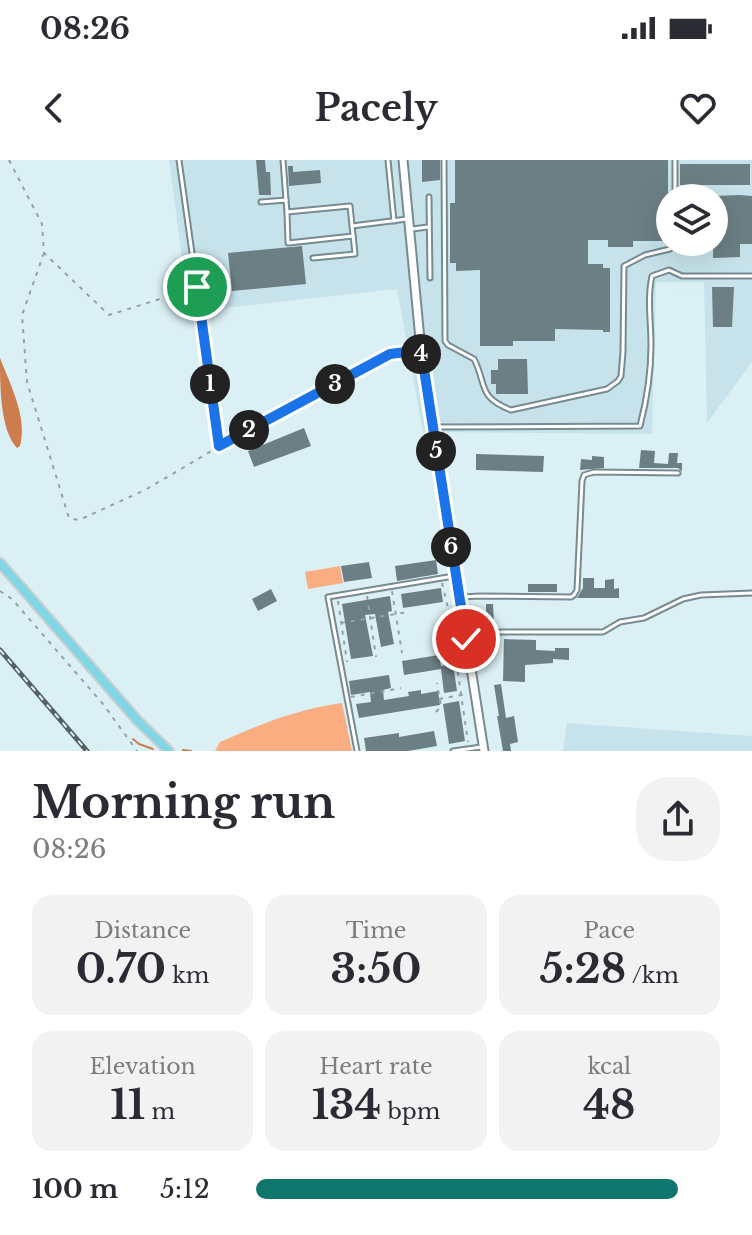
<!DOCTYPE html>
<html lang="en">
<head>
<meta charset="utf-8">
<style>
	:root { --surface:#fff; --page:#f2f2f3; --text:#2b2b33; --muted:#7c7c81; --accent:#0f766e }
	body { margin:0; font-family:"Libre Baskerville",serif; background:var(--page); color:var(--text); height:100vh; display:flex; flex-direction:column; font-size:30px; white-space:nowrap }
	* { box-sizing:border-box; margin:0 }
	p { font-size:26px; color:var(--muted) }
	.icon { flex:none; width:44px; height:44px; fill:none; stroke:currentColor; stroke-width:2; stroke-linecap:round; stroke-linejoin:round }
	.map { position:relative; height:591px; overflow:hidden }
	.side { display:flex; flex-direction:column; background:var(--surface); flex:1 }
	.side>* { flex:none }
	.controls { position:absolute; left:656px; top:24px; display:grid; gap:16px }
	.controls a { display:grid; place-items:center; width:72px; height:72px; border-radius:50%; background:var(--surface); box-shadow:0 8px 32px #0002; font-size:40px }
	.pin { position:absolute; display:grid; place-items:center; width:68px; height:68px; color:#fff; margin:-34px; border:4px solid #fff; border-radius:50%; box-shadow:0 2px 8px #0007 }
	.km { position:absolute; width:40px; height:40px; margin:-20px; border-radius:50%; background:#222; color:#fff; font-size:22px; line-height:40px; text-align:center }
	.round { display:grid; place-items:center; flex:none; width:84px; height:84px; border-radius:32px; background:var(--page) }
	.headline { display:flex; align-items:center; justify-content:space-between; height:136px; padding:0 32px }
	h1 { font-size:44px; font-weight:800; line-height:60px }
	.stats { display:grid; grid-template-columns:repeat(3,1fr); gap:12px; height:136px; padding:8px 32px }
	.stats div { display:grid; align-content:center; border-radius:20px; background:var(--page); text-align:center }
	.stats b { font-size:40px; font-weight:800 }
	.stats small { font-size:22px; font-weight:400 }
	.stats p { font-size:22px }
	ul { padding:0 32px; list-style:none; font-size:26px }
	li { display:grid; grid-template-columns:128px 96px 1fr; align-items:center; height:60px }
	li i { height:20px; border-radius:10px; background:var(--accent) }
	.status { display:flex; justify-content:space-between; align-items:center; height:56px; padding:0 40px; background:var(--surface); direction:ltr }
	.status svg { height:22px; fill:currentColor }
	header { display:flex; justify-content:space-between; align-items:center; height:104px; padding:0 32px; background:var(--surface); font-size:36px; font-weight:800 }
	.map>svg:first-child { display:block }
	.built { fill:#c6e3eb; fill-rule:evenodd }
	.green { fill:#faad80 }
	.water { fill:#cd7d4c }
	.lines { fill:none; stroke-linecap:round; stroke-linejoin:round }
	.stream { stroke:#cd7d4c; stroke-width:2 }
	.building { fill:#6c7f84 }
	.service-casing { stroke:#788b90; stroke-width:7 }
	.secondary-casing { stroke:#788b90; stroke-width:11 }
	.primary-casing { stroke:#cccece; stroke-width:12 }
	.path { stroke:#92a2a6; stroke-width:2; stroke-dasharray:4 6; stroke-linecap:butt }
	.service { stroke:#fff; stroke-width:3 }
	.secondary { stroke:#fff; stroke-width:7 }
	.primary { stroke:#81d6e6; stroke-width:8 }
	.rail-casing { stroke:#566164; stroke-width:5 }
	.rail { stroke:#dbf0f5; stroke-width:2; stroke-dasharray:6; stroke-linecap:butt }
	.route-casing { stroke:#fff; stroke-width:16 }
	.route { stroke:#1a73e8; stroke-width:10 }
</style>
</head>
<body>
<div class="status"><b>08:26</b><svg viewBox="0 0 49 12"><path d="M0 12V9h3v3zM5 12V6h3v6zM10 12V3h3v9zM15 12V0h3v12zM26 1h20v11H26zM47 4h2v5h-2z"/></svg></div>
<header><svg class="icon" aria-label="back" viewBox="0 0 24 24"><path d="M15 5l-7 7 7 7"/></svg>Pacely<svg class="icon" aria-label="heart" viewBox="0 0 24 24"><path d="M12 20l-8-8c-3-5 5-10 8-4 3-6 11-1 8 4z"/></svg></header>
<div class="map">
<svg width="752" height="591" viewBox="0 0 752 591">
	<rect width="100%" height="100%" fill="#dbf0f5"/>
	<g class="built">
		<path d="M 169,0 L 752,0 L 752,202 L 707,263 L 704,122 L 656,122 L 652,274 L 423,272 L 397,129 L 189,152 ZM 670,38 L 714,38 L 714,82 L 670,82 Z"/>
		<path d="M 567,563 L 752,576 L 752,591 L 563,591 Z"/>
	</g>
	<g class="green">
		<path d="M 340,406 L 343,423 L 308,429 L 305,412 Z"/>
		<path d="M 342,543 L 352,591 L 215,591 L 220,582 C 263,563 295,550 342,543 Z"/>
	</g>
	<path class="water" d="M 0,198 C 10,224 28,258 20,286 L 17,288 C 0,270 0,225 0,198 Z"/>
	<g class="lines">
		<g class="stream">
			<path d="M 133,579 L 139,584 L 153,589"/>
			<path d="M 183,590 L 191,591"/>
		</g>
	</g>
	<g class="building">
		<path d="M 256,0 L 265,0 L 266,12 L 270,12 L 271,35 L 259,35 Z"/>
		<path d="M 422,0 L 440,0 L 440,20 L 422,22 Z"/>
		<path d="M 455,0 L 668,0 L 668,81 L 633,81 L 633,87 L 608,87 L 608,80 L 588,80 L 588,104 L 603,104 L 603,108 L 610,108 L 610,172 L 603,172 L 603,170 L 555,169 L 555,181 L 513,181 L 513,186 L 480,186 L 480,110 L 456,111 L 456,103 L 450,103 L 450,43 L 455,43 Z"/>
		<rect x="680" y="4" width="70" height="21"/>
		<path d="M 288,6 L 293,6 L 293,12 L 320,10 L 321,23 L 289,26 Z"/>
		<path d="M 739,35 L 752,36 L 752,84 L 740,84 L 740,97 L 713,98 L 714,36 Z"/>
		<path d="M 302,86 L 306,124 L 232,131 L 228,93 Z"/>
		<path d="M 712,127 L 734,127 L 732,167 L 713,167 Z"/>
		<path d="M 498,199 L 527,199 L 528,234 L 496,234 L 496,224 L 491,224 L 491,210 L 498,210 Z"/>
		<path d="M 304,268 L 311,286 L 254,307 L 248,291 Z"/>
		<path d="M 641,290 L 655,291 L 654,303 L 668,304 L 669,293 L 678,293 L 677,303 L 682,303 L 682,311 L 678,308 L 639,308 Z"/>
		<path d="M 476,294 L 544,296 L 543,312 L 476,310 Z"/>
		<path d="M 592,296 L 604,297 L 604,308 L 580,310 L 581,299 L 592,300 Z"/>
		<path d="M 436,400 L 438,414 L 397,421 L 395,406 Z"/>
		<path d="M 369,402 L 372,418 L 344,422 L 341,406 Z"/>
		<path d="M 583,418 L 594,418 L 594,428 L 605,428 L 605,420 L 614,419 L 614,429 L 619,428 L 619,438 L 577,438 L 583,428 Z"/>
		<rect x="528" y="424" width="29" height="8"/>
		<path d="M 441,428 L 443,442 L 403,448 L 401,434 Z"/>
		<path d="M 271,429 L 277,441 L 258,451 L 252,439 Z"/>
		<path d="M 390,436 L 392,451 L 388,452 L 394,484 L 381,487 L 375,454 L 365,455 L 373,496 L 351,499 L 342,444 Z"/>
		<path d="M 486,444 L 493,444 L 494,464 L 486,464 Z"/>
		<path d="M 504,479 L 536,480 L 536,490 L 555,491 L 555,488 L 569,488 L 569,500 L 553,499 L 553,503 L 525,505 L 525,522 L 503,521 Z"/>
		<path d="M 439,495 L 441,506 L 453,504 L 457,531 L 444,533 L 441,509 L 404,515 L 402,501 Z"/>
		<path d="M 389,515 L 391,528 L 383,530 L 384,540 L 409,536 L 408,532 L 421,530 L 421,534 L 438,531 L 440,545 L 359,558 L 356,544 L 371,542 L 370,532 L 351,535 L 349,521 Z"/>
		<path d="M 501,524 L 506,558 L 514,556 L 518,582 L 510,584 L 511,591 L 503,591 L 497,556 L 499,556 L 494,525 Z"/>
		<path d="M 459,541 L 465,581 L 449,584 L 443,544 Z"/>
		<path d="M 434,571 L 437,586 L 408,591 L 366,591 L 364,578 L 399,573 L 399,577 Z"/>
	</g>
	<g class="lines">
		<g class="service-casing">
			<g id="service">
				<path d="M 179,0 L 219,286 L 390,194 L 418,190"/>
				<path d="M 283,0 L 286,40"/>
				<path d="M 388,0 L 394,61"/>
				<path d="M 444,0 L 445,181 L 448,185 L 474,199 C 487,224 477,237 511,250 L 607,229 L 618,221 L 621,216 L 623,192 L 624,106 L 645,95 L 670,89 L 674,82"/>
				<path d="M 675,0 L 675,38"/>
				<path d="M 429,37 L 430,118"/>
				<path d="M 261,42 L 286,40 L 287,52 L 350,46 L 355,94 L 313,98"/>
				<path d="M 287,52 L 288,83 L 353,76"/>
				<path d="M 352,66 L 407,59"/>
				<path d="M 412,69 L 428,67"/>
				<path d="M 434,267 L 640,266 C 647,239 651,213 651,185 C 651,162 647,138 652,116 L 669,110 L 682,116 L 752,116"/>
				<path d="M 463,437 L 479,436 L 571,437 L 574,435 L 577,430 L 582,321 L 584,315 L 594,312 L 678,313"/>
				<path d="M 468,472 L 603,472 L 620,462 L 644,458 L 683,439 L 701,435 L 752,433"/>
				<path d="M 357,591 L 328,437 L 454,416"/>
				<path d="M 453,591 L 481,587"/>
			</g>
		</g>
		<g class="secondary-casing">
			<path id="secondary" d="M 403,0 L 421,190 L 484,591"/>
		</g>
		<g class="primary-casing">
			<path id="primary" d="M 0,403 L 138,561 L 169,591"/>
		</g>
		<g class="path">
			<path d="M 9,0 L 42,64 L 44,93 L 109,155 L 192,129"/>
			<path d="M 44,93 L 22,155 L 27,222 L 69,358 L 79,360 L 145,330 L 215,289"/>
			<path d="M 442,423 L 449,452 L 468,582"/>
			<path d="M 0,431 L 12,439 L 103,544 L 137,591"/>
			<path d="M 392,431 L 402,493"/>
			<path d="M 367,436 L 376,497"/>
			<path d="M 338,441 L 347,502"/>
			<path d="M 341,463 L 408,452"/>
			<path d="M 351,537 L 401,528"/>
			<path d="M 439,539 L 467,534"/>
			<path d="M 436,552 L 441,546 L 437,523"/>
		</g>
		<use href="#service" class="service"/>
		<use href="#secondary" class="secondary"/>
		<use href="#primary" class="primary"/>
		<g class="rail-casing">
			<path id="rail" d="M 0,490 L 87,591"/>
		</g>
		<use href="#rail" class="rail"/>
	</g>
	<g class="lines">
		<g class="route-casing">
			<path id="route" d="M 197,127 L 219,286 L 390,194 L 421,190 L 466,479"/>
		</g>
		<use href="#route" class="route"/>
	</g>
</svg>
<div class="controls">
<a><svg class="icon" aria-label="layers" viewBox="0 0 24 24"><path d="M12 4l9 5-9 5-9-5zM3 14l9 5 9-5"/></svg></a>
</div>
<div class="pin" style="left:197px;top:127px;background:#1e9e55"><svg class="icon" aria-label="arrive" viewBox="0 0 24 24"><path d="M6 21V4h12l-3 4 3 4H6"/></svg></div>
<div class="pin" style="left:466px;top:479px;background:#d93025"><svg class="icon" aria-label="check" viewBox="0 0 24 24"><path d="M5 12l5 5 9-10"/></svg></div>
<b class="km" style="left:210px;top:224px">1</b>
<b class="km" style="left:249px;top:270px">2</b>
<b class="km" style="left:335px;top:224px">3</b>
<b class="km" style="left:421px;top:194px">4</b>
<b class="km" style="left:436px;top:291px">5</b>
<b class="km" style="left:451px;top:387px">6</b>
</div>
<section class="side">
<div class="headline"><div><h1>Morning run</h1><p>08:26</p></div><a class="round"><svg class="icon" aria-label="share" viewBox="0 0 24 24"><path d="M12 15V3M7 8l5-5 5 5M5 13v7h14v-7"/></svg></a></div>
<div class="stats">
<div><p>Distance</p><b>0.70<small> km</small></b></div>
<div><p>Time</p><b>3:50</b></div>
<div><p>Pace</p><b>5:28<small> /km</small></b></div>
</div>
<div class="stats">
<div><p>Elevation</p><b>11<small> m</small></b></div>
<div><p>Heart rate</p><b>134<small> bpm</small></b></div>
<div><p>kcal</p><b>48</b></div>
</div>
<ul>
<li><b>100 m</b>5:12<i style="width:91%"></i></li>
</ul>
</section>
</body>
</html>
